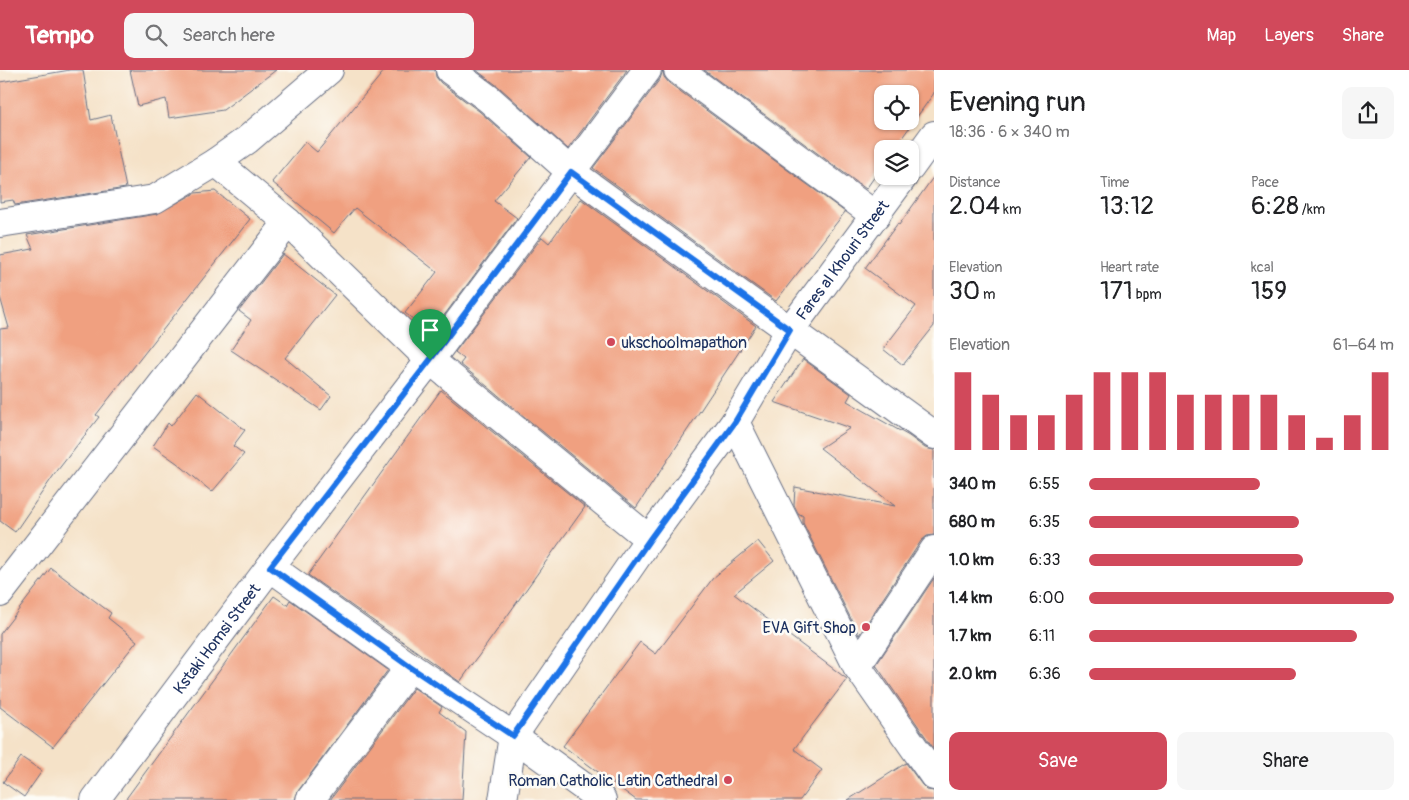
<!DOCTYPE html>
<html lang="en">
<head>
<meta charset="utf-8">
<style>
	:root { --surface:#fff; --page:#f6f6f6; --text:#202124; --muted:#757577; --accent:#d1495b }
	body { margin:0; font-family:Pangolin,sans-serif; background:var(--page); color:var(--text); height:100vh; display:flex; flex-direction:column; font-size:19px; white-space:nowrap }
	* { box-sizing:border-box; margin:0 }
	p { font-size:16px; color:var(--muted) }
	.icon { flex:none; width:28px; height:28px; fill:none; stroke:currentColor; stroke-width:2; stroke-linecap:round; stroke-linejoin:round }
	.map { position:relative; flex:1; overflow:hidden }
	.details { display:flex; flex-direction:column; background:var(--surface); width:475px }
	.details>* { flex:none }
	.fabs { position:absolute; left:874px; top:15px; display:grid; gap:10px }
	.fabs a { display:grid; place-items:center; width:45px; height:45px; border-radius:10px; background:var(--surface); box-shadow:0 1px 4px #0004; font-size:25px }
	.pin { position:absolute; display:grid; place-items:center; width:42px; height:42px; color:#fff; margin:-51px -21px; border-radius:50% 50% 50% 0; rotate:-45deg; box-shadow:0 0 5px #0007 }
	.pin .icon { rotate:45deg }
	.round { display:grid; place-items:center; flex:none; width:52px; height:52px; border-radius:10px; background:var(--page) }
	.head { display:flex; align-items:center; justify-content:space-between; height:85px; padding:0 15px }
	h1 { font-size:28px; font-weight:600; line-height:38px }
	.metrics { display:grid; grid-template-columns:repeat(3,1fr); gap:8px; height:85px; padding:5px 15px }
	.metrics div { display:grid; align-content:center }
	.metrics b { font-size:25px; font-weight:600 }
	.metrics small { font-size:14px; font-weight:400 }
	.metrics p { font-size:14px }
	.chart { height:140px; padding:10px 15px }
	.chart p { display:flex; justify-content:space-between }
	.chart svg { width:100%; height:90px; margin-top:5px; stroke:var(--accent); stroke-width:6 }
	.primary-button { display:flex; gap:10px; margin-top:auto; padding:10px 15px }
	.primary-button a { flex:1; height:58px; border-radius:10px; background:var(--accent); color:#fff; font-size:20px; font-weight:600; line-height:58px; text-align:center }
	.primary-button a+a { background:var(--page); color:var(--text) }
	ul { padding:0 15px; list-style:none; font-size:16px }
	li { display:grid; grid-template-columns:80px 60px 1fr; align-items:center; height:38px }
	li i { height:12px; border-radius:6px; background:var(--accent) }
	header { display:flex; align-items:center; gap:30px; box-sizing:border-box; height:70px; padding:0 25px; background:var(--accent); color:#fff }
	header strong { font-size:24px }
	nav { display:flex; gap:28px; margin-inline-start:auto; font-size:18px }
	.search { width:350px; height:45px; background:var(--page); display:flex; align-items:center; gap:12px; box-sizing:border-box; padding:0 18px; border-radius:10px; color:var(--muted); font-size:19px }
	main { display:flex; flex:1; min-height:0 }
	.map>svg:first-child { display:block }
	.building { fill:#f0a080; fill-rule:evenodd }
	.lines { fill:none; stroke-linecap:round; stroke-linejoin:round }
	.minor-casing { stroke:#676e83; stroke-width:30 }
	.major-casing { stroke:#676e83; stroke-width:30 }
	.minor { stroke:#fff; stroke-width:28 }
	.major { stroke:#fff; stroke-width:28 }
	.route-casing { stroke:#fff; stroke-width:10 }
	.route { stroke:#1a73e8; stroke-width:6 }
	.poi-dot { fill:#d1495b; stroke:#fdfcf7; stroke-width:2 }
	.labels { text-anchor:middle; stroke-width:5; stroke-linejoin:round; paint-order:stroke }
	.street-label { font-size:16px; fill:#1b2f5e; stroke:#fdfcf7 }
	.poi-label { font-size:16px; fill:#1b2f5e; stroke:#fdfcf7; text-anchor:end }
</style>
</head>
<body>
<header>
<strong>Tempo</strong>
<div class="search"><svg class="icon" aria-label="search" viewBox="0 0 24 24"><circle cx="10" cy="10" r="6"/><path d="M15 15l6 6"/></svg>Search here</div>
<nav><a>Map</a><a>Layers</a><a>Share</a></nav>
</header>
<main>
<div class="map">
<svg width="934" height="730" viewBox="0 0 934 730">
	<rect width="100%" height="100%" fill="#fdfcf7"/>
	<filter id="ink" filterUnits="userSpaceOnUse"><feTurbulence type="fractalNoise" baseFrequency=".02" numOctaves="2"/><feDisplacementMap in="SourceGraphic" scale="10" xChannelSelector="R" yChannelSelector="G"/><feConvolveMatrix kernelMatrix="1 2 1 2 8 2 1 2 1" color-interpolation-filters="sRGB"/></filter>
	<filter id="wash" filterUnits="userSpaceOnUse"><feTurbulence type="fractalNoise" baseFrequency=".0096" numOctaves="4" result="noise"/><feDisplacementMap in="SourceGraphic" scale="20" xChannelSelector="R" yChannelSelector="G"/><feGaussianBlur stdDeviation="1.12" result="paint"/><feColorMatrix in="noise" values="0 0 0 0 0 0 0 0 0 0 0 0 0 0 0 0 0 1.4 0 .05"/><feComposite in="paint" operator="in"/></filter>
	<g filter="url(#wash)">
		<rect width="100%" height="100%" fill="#f5e2c8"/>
		<g id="blocks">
			<g class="building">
				<path d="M 70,0 L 83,0 L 91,50 L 111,45 L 126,118 L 15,135 L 13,130 L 0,132 L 0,12 Z"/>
				<path d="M 130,0 L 276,0 L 223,40 L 169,48 L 166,29 L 138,36 Z"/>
				<path d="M 385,0 L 435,0 L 436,7 L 441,13 L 479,41 L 531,87 L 494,131 L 517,148 L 431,263 L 405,243 L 437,202 L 355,138 L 334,163 L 272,112 L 305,72 L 317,82 Z"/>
				<path d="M 476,0 L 627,0 L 568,79 L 499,17 Z"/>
				<path d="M 663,0 L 664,7 L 669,13 L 845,142 L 776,231 L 593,98 L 660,9 Z"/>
				<path d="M 704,0 L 934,0 L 934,23 L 894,79 L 882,79 L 882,96 L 866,119 ZM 882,24 L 910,24 L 910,51 L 882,51 Z"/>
				<path d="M 934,106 L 934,256 L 903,295 L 883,279 L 916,236 L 865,198 L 898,153 L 899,155 Z"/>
				<path d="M 215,121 L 250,149 L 96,345 L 99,347 L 54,405 L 15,462 L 0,451 L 0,259 L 9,258 L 0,227 L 0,185 L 33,179 L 27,165 L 157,144 L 195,123 Z"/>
				<path d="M 581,129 L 756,256 L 636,438 L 460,294 L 464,289 L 455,282 L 542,167 L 549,173 Z"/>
				<path d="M 283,184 L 335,225 L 285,288 L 331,326 L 321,340 L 231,280 L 251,250 L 239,241 Z"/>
				<path d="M 803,289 L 851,324 L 847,331 L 909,366 L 925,378 L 934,380 L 934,465 L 927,466 L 921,471 L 859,565 L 803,453 L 803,446 L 798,443 L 794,435 L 795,417 L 895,436 L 820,378 L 850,358 L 774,332 Z"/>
				<path d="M 441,320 L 585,437 L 460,612 L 308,505 Z"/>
				<path d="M 197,322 L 245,360 L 233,376 L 244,384 L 212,422 L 177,393 L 153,376 L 168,353 L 171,356 Z"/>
				<path d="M 758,471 L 774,491 L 734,524 L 847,609 L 794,679 L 822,700 L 800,730 L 636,730 L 563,676 L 640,572 L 656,584 L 713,508 Z"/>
				<path d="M 51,498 L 111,543 L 108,548 L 137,571 L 53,677 L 0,637 L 0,564 Z"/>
				<path d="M 934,508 L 934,679 L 876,595 Z"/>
				<path d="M 274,526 L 287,535 L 290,530 L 388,600 L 298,721 L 295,730 L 125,730 Z"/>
				<path d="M 414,618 L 442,637 L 439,642 L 466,662 L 462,730 L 330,730 Z"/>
				<path d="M 21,687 L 42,701 L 24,727 L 3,712 Z"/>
				<path d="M 906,693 L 922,715 L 927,720 L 934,721 L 934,730 L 848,730 Z"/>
			</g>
		</g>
	</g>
	<g filter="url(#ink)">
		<use href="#blocks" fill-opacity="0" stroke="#676e83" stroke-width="1"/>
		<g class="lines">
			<g class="minor-casing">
				<g id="minor">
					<path d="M 329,0 L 247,70 L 216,92 L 288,152 L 430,290 L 649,469"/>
					<path d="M 450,0 L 489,29 L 571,102 L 934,365"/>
					<path d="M 678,0 L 876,146"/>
					<path d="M 910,98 L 934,65"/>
					<path d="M 0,153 L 155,129 L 216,92"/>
					<path d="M 735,352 L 857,596 L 934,706"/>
					<path d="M 270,497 L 410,597 L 513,666 L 602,730"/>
					<path d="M 0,523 L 288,152"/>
					<path d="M 857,596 L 934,480"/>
					<path d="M 310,730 L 410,597"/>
					<path id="s1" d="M 503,730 L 513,666 L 649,469 L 735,352 L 790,260 L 904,106"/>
				</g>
			</g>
			<g class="major-casing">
				<g id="major">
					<path id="s2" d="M 95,730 L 270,497 L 430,290 L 647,0"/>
				</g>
			</g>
			<use href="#minor" class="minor"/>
			<use href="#major" class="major"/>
		</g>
	</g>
	<g class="lines" filter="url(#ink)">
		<g class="route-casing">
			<path id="route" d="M 571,102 L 790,260 L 735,352 L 650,469 L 513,666 L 410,597 L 270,497 L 430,290 Z"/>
		</g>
		<use href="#route" class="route"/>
	</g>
	<g class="poi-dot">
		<circle cx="611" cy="272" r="5"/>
		<circle cx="866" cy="557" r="5"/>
		<circle cx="728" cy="710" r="5"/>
	</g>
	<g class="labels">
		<g class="street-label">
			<text dy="6" stroke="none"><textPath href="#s1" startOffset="644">Fares al Khouri Street</textPath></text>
			<text dy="6" stroke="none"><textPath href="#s2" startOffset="202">Kstaki Homsi Street</textPath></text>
		</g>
		<g class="poi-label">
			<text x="621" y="278" text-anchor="start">ukschoolmapathon</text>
			<text x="856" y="563">EVA Gift Shop</text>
			<text x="718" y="716">Roman Catholic Latin Cathedral</text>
		</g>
	</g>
</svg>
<div class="fabs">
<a><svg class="icon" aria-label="locate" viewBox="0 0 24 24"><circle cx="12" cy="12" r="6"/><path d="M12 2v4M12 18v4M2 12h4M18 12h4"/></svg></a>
<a><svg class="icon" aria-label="layers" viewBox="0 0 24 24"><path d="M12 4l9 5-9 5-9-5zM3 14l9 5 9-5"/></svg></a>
</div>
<div class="pin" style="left:430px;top:290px;background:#1e9e55"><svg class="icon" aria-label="arrive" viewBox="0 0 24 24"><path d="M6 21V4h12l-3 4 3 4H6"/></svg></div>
</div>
<section class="details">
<div class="head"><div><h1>Evening run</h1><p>18:36 · 6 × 340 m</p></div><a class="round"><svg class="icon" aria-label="share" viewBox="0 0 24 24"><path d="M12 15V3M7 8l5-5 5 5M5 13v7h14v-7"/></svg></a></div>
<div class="metrics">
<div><p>Distance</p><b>2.04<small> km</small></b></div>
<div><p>Time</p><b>13:12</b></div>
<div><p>Pace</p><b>6:28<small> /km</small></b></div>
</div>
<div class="metrics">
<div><p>Elevation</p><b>30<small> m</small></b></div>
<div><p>Heart rate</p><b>171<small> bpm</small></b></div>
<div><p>kcal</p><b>159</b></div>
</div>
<div class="chart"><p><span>Elevation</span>61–64 m</p>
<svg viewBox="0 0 160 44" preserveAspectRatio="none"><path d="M5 44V6M15 44V17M25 44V27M35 44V27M45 44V17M55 44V6M65 44V6M75 44V6M85 44V17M95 44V17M105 44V17M115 44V17M125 44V27M135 44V38M145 44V27M155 44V6"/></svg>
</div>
<ul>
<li><b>340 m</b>6:55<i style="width:56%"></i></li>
<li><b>680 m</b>6:35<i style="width:69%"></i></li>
<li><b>1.0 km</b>6:33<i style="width:70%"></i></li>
<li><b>1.4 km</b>6:00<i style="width:100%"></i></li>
<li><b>1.7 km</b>6:11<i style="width:88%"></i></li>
<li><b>2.0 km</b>6:36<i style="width:68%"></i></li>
</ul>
<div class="primary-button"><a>Save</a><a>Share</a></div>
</section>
</main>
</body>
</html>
